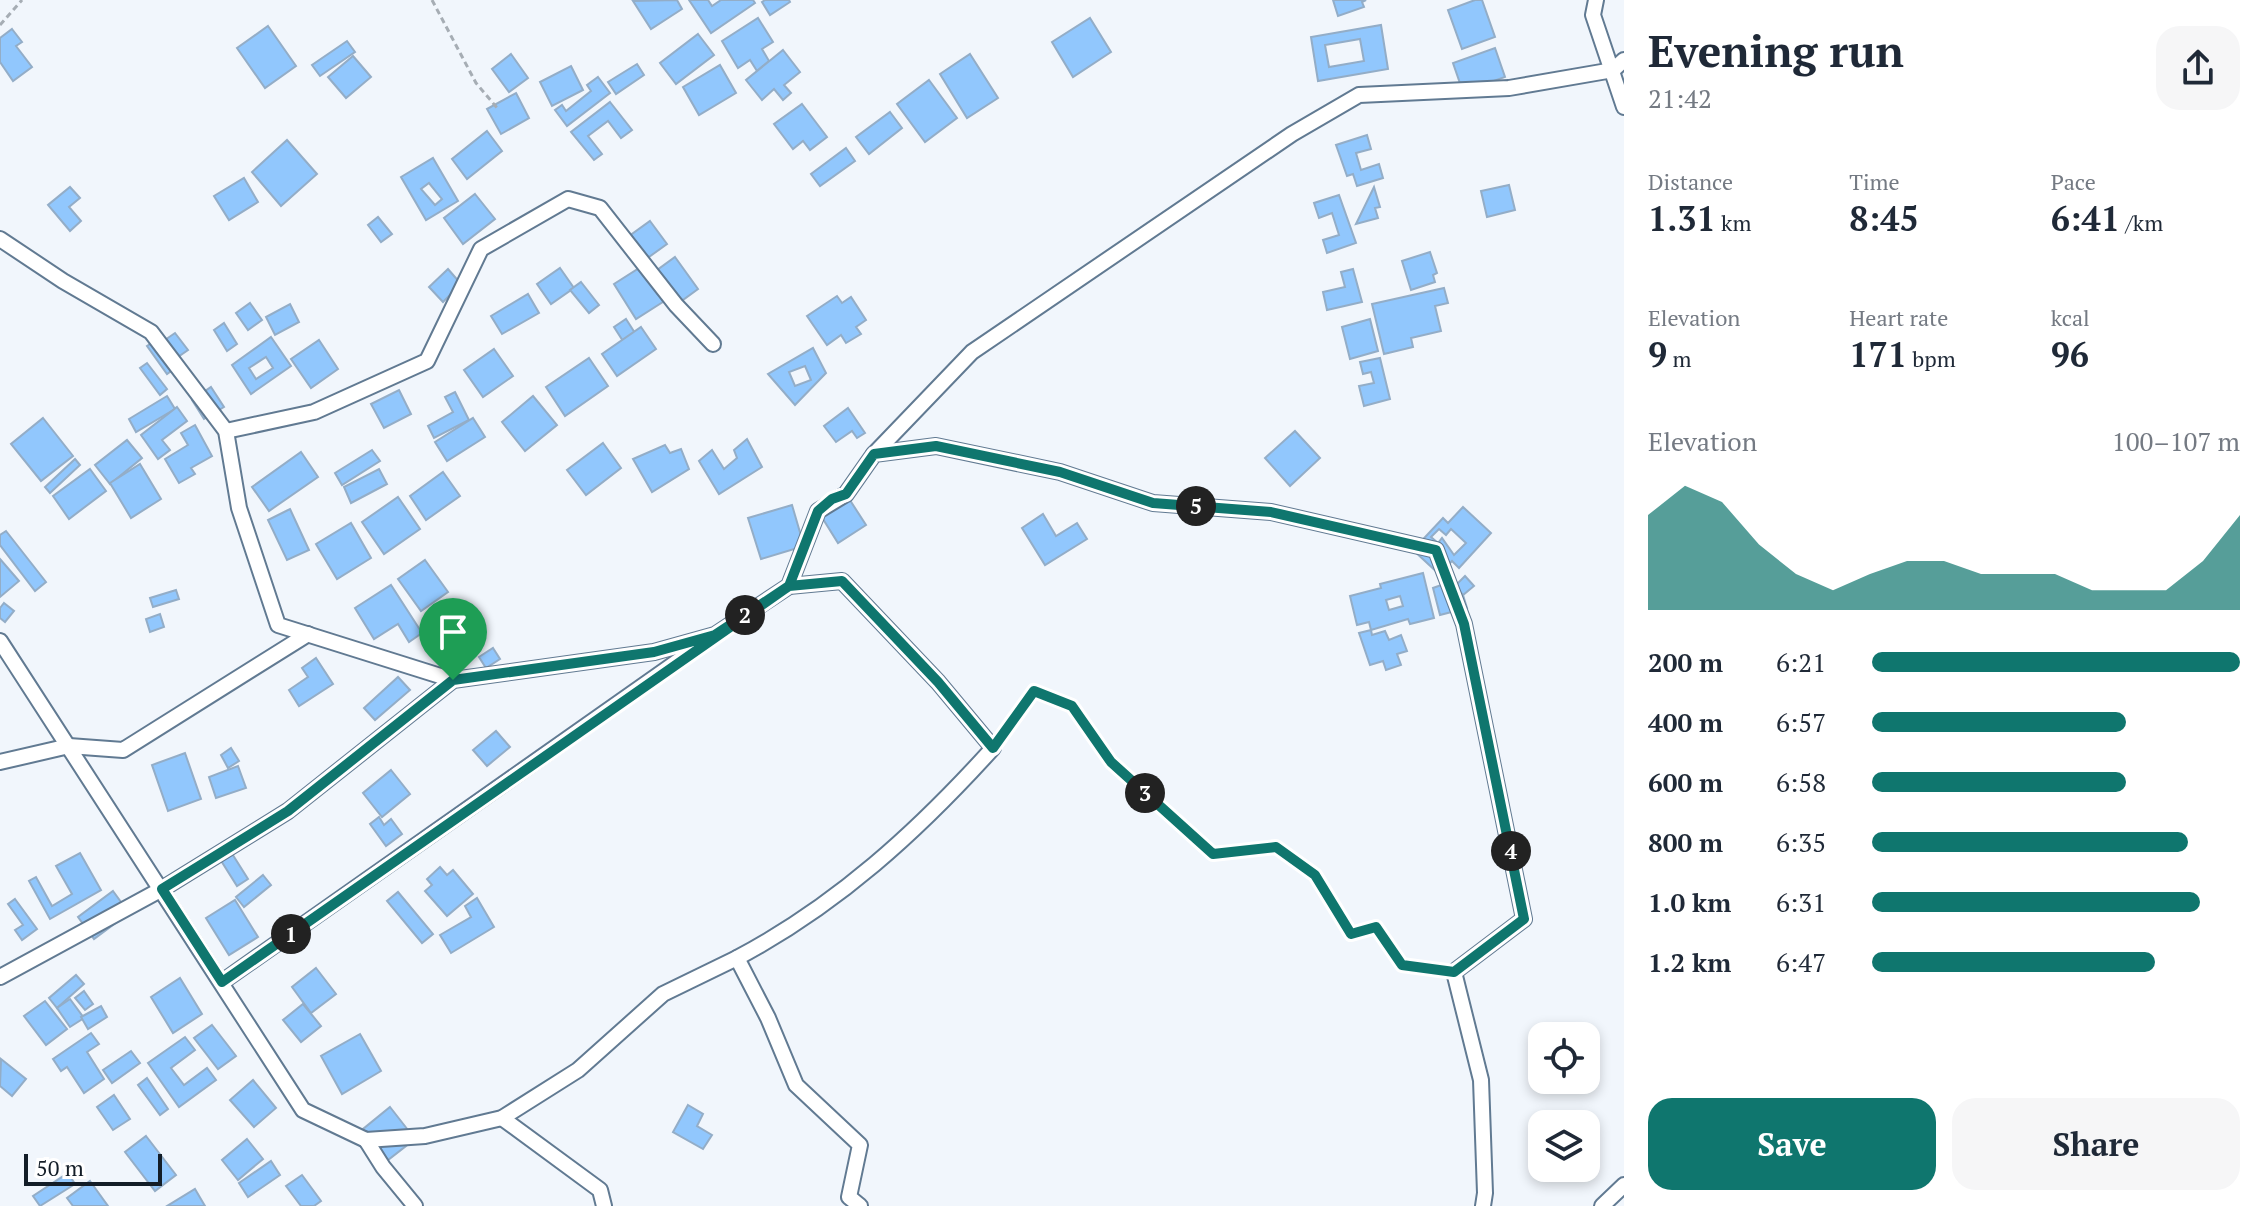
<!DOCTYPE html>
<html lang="en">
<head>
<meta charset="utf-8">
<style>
	:root { --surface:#fff; --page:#f6f6f7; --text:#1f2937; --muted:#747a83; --accent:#0f766e }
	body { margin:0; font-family:"PT Serif",serif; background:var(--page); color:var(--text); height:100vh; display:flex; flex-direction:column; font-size:30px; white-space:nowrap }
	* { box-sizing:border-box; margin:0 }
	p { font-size:26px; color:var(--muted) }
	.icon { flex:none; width:44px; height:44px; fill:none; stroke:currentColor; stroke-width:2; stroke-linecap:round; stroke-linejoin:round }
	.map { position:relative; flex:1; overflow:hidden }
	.details { display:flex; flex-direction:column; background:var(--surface); width:640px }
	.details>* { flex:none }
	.controls { position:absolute; left:1528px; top:1022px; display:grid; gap:16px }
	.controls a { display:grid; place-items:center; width:72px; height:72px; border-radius:16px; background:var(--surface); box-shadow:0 4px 12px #0003; font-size:40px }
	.scale { position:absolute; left:24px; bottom:20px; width:138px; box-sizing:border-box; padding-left:8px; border:4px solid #131d27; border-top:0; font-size:22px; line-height:28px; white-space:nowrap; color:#131d27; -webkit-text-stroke:6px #fff; paint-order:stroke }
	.pin { position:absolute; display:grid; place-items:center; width:68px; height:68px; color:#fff; margin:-82px -34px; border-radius:50% 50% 50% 0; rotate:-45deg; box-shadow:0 0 8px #0007 }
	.pin .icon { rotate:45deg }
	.km { position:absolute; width:40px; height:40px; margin:-20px; border-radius:50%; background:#222; color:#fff; font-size:22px; line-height:40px; text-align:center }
	.round { display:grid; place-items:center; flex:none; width:84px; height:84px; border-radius:24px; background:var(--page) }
	.summary { display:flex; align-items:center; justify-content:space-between; height:136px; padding:0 24px }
	h1 { font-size:44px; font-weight:700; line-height:60px }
	.metrics { display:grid; grid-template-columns:repeat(3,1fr); gap:12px; height:136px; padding:8px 24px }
	.metrics div { display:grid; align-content:center }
	.metrics b { font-size:34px; font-weight:700 }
	.metrics small { font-size:22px; font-weight:400 }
	.metrics p { font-size:22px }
	.chart { height:224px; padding:16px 24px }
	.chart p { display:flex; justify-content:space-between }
	.chart svg { width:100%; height:144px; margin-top:8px; fill:var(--accent); opacity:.7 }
	.cta { display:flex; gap:16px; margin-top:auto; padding:16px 24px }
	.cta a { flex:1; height:92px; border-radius:24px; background:var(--accent); color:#fff; font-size:32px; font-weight:700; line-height:92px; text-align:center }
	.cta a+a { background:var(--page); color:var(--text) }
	ul { padding:0 24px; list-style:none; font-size:26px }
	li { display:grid; grid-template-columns:128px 96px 1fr; align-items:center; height:60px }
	li i { height:20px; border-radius:10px; background:var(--accent) }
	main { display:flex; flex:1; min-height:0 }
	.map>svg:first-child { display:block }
	.building { fill:#91c7fd; stroke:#93adc7; stroke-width:2; fill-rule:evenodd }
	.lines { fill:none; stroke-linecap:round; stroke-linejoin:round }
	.minor-casing { stroke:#617a92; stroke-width:18 }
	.path { stroke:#a6adb4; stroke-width:3; stroke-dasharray:6 4; stroke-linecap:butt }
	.minor { stroke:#fff; stroke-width:14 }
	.route-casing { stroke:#fff; stroke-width:16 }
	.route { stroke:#0f766e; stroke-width:10 }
</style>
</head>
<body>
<main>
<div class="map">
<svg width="1624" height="1206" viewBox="0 0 1624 1206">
	<rect width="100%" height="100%" fill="#f1f6fc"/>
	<g class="building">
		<path d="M 677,0 L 682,9 L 651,29 L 633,1 Z"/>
		<path d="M 689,0 L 708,0 L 712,6 L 721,0 L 753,0 L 755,3 L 711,33 Z"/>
		<path d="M 765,0 L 789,0 L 790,2 L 770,15 L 762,2 Z"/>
		<path d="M 1333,0 L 1366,0 L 1362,2 L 1364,7 L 1338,16 Z"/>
		<path d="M 1475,0 L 1482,0 L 1495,37 L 1462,49 L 1448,10 Z"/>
		<path d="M 758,18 L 773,42 L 762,49 L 769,61 L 757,71 L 750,60 L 738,68 L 722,41 Z"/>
		<path d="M 1090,18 L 1111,52 L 1073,77 L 1052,42 Z"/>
		<path d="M 1381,25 L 1388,69 L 1318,81 L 1311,37 ZM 1360,39 L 1364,61 L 1329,67 L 1325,45 Z"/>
		<path d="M 268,26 L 296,66 L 265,88 L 237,48 Z"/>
		<path d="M 12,29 L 22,42 L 16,46 L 32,67 L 13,81 L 0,62 L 0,38 Z"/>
		<path d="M 698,34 L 714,55 L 676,84 L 660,63 Z"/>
		<path d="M 347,41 L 355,52 L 320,76 L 312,65 Z"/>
		<path d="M 1495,48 L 1505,77 L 1463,92 L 1453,63 Z"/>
		<path d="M 783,50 L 800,72 L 784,85 L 791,93 L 783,100 L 774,89 L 762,100 L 746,80 Z"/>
		<path d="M 511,54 L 528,78 L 509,92 L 492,69 Z"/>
		<path d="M 970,54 L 998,98 L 967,118 L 940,74 Z"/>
		<path d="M 353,56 L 371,77 L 346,98 L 328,77 Z"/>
		<path d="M 637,64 L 644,75 L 616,94 L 608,82 Z"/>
		<path d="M 720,65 L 736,93 L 699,115 L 683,87 Z"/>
		<path d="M 571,66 L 583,90 L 552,106 L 540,82 Z"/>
		<path d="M 598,77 L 610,93 L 567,126 L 555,110 L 562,105 L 566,111 L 591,91 L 587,85 Z"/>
		<path d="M 929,80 L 957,118 L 925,142 L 897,104 Z"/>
		<path d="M 516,93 L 529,118 L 501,134 L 487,109 Z"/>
		<path d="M 610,102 L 632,130 L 621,138 L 608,121 L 588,136 L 602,154 L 594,160 L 571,132 Z"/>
		<path d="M 802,104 L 827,137 L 810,150 L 803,141 L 793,149 L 774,124 Z"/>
		<path d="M 890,112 L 902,128 L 869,154 L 856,137 Z"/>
		<path d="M 487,131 L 502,151 L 467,179 L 452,159 Z"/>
		<path d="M 1367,135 L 1371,149 L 1356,153 L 1361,170 L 1379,164 L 1383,178 L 1357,186 L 1353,174 L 1347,176 L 1336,145 Z"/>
		<path d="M 287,140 L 317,174 L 281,206 L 252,172 Z"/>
		<path d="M 846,148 L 855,161 L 820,186 L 811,174 Z"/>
		<path d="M 433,158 L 458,201 L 426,220 L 401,177 ZM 429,183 L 442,199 L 435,205 L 421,189 Z"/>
		<path d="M 244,178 L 258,202 L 229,220 L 214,196 Z"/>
		<path d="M 1509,185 L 1515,210 L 1487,217 L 1481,191 Z"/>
		<path d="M 70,187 L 80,198 L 69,207 L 81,221 L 70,231 L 48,205 Z"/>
		<path d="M 1374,187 L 1380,207 L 1375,208 L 1378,218 L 1356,224 Z"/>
		<path d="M 475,194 L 495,219 L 463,244 L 444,218 Z"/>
		<path d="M 1339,195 L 1356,243 L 1327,253 L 1323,240 L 1339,235 L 1332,213 L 1319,218 L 1314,203 Z"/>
		<path d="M 378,217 L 392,234 L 381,242 L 368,225 Z"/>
		<path d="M 650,221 L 667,244 L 642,262 L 625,239 Z"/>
		<path d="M 1430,252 L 1437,273 L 1433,275 L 1435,282 L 1411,290 L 1402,261 Z"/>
		<path d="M 675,257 L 698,289 L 676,305 L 653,273 Z"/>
		<path d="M 644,265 L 666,300 L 636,319 L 614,284 Z"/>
		<path d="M 560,268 L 574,288 L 551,304 L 537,284 Z"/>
		<path d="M 448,269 L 461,284 L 443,302 L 429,287 Z"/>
		<path d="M 1353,269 L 1362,302 L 1327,310 L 1323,292 L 1345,287 L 1341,272 Z"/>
		<path d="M 581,282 L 599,305 L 589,313 L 570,290 Z"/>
		<path d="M 1444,288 L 1448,303 L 1435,306 L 1441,331 L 1411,338 L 1413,347 L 1384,354 L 1372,304 Z"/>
		<path d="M 528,294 L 539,313 L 502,334 L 491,316 Z"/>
		<path d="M 837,296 L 842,303 L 851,297 L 866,320 L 856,327 L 861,334 L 846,343 L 841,335 L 827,345 L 807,316 Z"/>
		<path d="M 250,303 L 262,320 L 248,330 L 236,313 Z"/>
		<path d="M 290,304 L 299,322 L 275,335 L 266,317 Z"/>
		<path d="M 626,319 L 635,333 L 623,341 L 614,327 Z"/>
		<path d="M 1370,319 L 1378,351 L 1350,359 L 1342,327 Z"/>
		<path d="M 224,323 L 237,344 L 227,351 L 214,330 Z"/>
		<path d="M 641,327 L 656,349 L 617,376 L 602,354 Z"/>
		<path d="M 175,333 L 188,350 L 178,357 L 182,363 L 167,374 L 147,346 L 159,338 L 162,342 Z"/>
		<path d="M 271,337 L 291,366 L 251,394 L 232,365 ZM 266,357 L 273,368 L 256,379 L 249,368 Z"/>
		<path d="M 319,340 L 338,369 L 311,388 L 291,359 Z"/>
		<path d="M 813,348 L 826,373 L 795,405 L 768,374 ZM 805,366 L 811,380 L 795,386 L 789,372 Z"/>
		<path d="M 494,349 L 513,376 L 483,397 L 464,370 Z"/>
		<path d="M 589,358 L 608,386 L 565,416 L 546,387 Z"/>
		<path d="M 1380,358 L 1390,399 L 1364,406 L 1359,386 L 1374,383 L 1371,372 L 1363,374 L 1360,362 Z"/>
		<path d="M 147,363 L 167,389 L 160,395 L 140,368 Z"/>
		<path d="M 211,387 L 224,407 L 204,419 L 192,400 Z"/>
		<path d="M 399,390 L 411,414 L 384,428 L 371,404 Z"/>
		<path d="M 455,392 L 469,420 L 434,438 L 428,426 L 453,412 L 445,397 Z"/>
		<path d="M 167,396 L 175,409 L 136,432 L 129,419 Z"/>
		<path d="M 533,396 L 557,425 L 525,451 L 502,422 Z"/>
		<path d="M 177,407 L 187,421 L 162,440 L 170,450 L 158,459 L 141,435 Z"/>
		<path d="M 848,408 L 865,433 L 857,438 L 852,431 L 836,442 L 824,426 Z"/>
		<path d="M 43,418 L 73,456 L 41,481 L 11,444 Z"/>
		<path d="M 473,418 L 485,437 L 447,461 L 435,442 Z"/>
		<path d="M 195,425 L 212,456 L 191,468 L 195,474 L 179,483 L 165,459 L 188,445 L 181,433 Z"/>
		<path d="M 1295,431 L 1320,458 L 1290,486 L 1265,458 Z"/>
		<path d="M 747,439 L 762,467 L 719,494 L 699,461 L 712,450 L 724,469 L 737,458 L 734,450 Z"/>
		<path d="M 127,440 L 142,458 L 110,484 L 95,465 Z"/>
		<path d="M 603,443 L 621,468 L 586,495 L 567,470 Z"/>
		<path d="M 665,445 L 670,453 L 681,449 L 689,469 L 652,492 L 633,459 Z"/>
		<path d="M 372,450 L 380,461 L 342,485 L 335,473 Z"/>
		<path d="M 301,452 L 318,477 L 269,511 L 252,487 Z"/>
		<path d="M 75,459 L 80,465 L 50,493 L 45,487 Z"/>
		<path d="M 140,464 L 161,499 L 131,518 L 110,483 Z"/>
		<path d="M 90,469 L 106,491 L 69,519 L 53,496 Z"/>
		<path d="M 379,469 L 387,484 L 351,503 L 344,487 Z"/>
		<path d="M 443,472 L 460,496 L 426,520 L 410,496 Z"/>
		<path d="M 846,494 L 866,525 L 838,543 L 818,511 Z"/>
		<path d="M 398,497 L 420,529 L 384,554 L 362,522 Z"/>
		<path d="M 792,505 L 804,546 L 761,559 L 748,518 Z"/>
		<path d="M 1463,507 L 1491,533 L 1459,568 L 1452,561 L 1439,574 L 1413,550 L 1443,518 L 1448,523 ZM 1439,529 L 1446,535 L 1451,529 L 1466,543 L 1454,555 L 1442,538 L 1438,543 L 1431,537 Z"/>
		<path d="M 290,509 L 309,550 L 287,560 L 268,520 Z"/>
		<path d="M 1043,514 L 1056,536 L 1077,523 L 1087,539 L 1045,565 L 1022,528 Z"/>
		<path d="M 351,523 L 371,558 L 337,579 L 316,544 Z"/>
		<path d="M 6,531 L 46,582 L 35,591 L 0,545 L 0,535 Z"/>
		<path d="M 0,559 L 19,581 L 0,597 Z"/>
		<path d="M 425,560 L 448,592 L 421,611 L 398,579 Z"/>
		<path d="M 1423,573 L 1434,618 L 1410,624 L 1408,619 L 1371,630 L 1369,622 L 1357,625 L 1350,596 L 1381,588 L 1380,584 ZM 1400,596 L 1403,606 L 1389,610 L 1386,600 Z"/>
		<path d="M 1465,576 L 1474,586 L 1463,595 L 1455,586 Z"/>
		<path d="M 1444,584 L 1448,599 L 1463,595 L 1467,608 L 1440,615 L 1433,588 Z"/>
		<path d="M 391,585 L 422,633 L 409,642 L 398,624 L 374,639 L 355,608 Z"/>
		<path d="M 176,590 L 179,599 L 153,607 L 150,598 Z"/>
		<path d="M 4,603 L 14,611 L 5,622 L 0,618 L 0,608 Z"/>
		<path d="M 160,614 L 164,627 L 150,632 L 146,619 Z"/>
		<path d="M 1371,630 L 1372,635 L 1385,631 L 1389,640 L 1401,635 L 1407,651 L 1397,654 L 1401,665 L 1386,670 L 1383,661 L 1370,665 L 1359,633 Z"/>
		<path d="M 493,648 L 500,659 L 486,668 L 479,657 Z"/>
		<path d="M 316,658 L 333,684 L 299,706 L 289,690 L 308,677 L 302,668 Z"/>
		<path d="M 398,677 L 410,690 L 375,720 L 364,708 Z"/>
		<path d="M 496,731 L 510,747 L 487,766 L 473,750 Z"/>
		<path d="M 231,748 L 239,761 L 228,768 L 221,755 Z"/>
		<path d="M 185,753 L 201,799 L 168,811 L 152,765 Z"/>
		<path d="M 238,766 L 246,788 L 216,798 L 209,777 Z"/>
		<path d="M 391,770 L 410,794 L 382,817 L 363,793 Z"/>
		<path d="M 379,817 L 384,825 L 391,819 L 402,834 L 386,846 L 370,824 Z"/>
		<path d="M 231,852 L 248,879 L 237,886 L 220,859 Z"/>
		<path d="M 80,853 L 101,890 L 50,919 L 29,881 L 36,877 L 52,906 L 72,894 L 56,866 Z"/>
		<path d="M 440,867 L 447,875 L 453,870 L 473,894 L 447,916 L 425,891 L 432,885 L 427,879 Z"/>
		<path d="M 263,875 L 271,885 L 244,907 L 236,897 Z"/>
		<path d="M 113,891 L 129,913 L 94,939 L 78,917 Z"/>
		<path d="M 398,892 L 433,934 L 422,943 L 387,901 Z"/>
		<path d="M 477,898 L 494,927 L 451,953 L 440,935 L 471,917 L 465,906 Z"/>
		<path d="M 15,899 L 37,929 L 22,940 L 15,930 L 23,925 L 8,904 Z"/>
		<path d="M 235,900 L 258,937 L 229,955 L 206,918 Z"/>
		<path d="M 316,968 L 336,994 L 311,1013 L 292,987 Z"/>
		<path d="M 76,975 L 84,984 L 57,1008 L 49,998 Z"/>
		<path d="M 180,978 L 202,1014 L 173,1033 L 151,997 Z"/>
		<path d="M 84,991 L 93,1004 L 85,1010 L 75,998 Z"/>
		<path d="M 70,999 L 84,1018 L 70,1027 L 57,1008 Z"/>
		<path d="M 45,1001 L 67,1029 L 46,1045 L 24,1016 Z"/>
		<path d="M 303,1004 L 321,1026 L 301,1042 L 283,1020 Z"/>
		<path d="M 101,1006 L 107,1017 L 88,1029 L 81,1017 Z"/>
		<path d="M 212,1025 L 236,1056 L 218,1069 L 194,1038 Z"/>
		<path d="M 91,1033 L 99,1044 L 87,1052 L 104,1079 L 84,1093 L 67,1067 L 61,1071 L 53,1059 Z"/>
		<path d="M 360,1034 L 381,1071 L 342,1094 L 321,1056 Z"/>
		<path d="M 185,1037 L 195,1050 L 171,1068 L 184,1085 L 207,1068 L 216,1080 L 179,1107 L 148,1063 Z"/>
		<path d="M 131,1051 L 140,1063 L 112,1083 L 103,1070 Z"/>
		<path d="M 1,1059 L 26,1079 L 12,1096 L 0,1086 Z"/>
		<path d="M 147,1078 L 168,1109 L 160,1115 L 138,1085 Z"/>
		<path d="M 253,1080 L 276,1108 L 254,1127 L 230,1100 Z"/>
		<path d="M 114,1095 L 130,1119 L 113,1130 L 97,1107 Z"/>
		<path d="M 688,1105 L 703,1114 L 697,1126 L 712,1135 L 703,1149 L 673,1132 Z"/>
		<path d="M 390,1107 L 415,1139 L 388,1160 L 363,1129 Z"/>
		<path d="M 146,1136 L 176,1175 L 155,1191 L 125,1152 Z"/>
		<path d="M 247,1139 L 263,1159 L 238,1180 L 222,1160 Z"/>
		<path d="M 271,1161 L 280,1175 L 248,1197 L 239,1183 Z"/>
		<path d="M 68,1173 L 75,1184 L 40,1206 L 33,1196 Z"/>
		<path d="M 302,1175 L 321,1201 L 314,1206 L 301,1206 L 286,1186 Z"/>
		<path d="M 90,1181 L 108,1206 L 73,1206 L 67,1198 Z"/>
		<path d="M 195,1189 L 205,1206 L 167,1206 Z"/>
	</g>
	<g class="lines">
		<g class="minor-casing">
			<g id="minor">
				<path d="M 1596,0 L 1593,15 L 1624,107"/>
				<path d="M 0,239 L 63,281 L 151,332 L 226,431 L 239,508 L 278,625 L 453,680"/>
				<path d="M 226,431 L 314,412 L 427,361 L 481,249 L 568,199 L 600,208 L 676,305 L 713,344"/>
				<path d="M 874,454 L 972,352 L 1292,134 L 1359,95 L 1509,88 L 1613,70 L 1624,60"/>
				<path d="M 789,586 L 842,581 L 938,682 L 993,748 C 917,832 837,905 737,958 L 768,1018 L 796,1085 L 860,1145 L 849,1197 L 860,1206"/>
				<path d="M 0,641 L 303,1110 L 366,1140 L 425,1136 L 502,1118 L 578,1070 L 663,994 L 737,958"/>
				<path d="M 0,762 L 69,746 L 123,750 L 308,634"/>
				<path d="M 0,977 L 162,889 L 288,811 L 453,680 L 654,652 L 715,635 L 789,586 L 818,511 L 846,494 L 874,454 L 936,446 L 1060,472 L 1153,503 L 1271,512 L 1436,550 L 1464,624 L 1524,919 L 1454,972 L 1481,1080 L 1485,1193 L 1483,1206"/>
				<path d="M 222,982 L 705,642"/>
				<path d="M 502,1118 L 600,1190 L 604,1206"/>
				<path d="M 366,1140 L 383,1167 L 415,1206"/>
				<path d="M 1602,1206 L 1624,1185"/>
			</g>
		</g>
		<g class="path">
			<path d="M 432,0 L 476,83 L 498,109"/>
			<path d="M 0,25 L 22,0"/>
			<path d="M 1003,735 L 1034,691 L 1072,706 L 1111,762 L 1213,854 L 1276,847 L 1315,875 L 1351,934 L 1376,927 L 1402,965 L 1438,970"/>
		</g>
		<use href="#minor" class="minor"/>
	</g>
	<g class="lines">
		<g class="route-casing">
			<path id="route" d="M 453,680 L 288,811 L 162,889 L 222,982 L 789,586 L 842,581 L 938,682 L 993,748 L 1034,691 L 1072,706 L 1111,762 L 1213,854 L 1276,847 L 1315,875 L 1351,934 L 1376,927 L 1402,965 L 1454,972 L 1524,919 L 1464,624 L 1436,550 L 1271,512 L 1153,503 L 1060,472 L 936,446 L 874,454 L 846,494 L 832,499 L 818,511 L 789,586 L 715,635 L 654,652 L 453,680"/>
		</g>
		<use href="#route" class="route"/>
	</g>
</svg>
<div class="controls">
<a><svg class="icon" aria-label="locate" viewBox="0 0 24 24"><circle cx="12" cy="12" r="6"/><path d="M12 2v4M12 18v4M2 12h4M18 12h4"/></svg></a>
<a><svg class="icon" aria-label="layers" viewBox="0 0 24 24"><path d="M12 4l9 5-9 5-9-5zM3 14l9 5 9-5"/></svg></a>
</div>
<div class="scale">50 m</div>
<div class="pin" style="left:453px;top:680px;background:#1e9e55"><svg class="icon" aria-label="arrive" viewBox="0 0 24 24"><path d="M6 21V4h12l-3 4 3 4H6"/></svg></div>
<b class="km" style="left:291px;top:934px">1</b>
<b class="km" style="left:745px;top:615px">2</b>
<b class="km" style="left:1145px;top:793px">3</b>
<b class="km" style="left:1511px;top:851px">4</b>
<b class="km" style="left:1196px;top:506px">5</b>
</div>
<section class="details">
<div class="summary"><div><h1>Evening run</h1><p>21:42</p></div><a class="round"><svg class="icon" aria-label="share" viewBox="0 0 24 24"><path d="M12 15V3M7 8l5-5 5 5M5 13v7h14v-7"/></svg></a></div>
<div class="metrics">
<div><p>Distance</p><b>1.31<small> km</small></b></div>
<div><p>Time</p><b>8:45</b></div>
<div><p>Pace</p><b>6:41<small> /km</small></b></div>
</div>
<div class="metrics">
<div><p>Elevation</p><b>9<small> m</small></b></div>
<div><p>Heart rate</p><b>171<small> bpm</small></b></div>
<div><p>kcal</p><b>96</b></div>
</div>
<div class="chart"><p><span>Elevation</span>100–107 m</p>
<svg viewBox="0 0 160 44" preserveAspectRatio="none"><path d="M0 44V15L10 6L20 11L30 24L40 33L50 38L60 33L70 29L80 29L90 33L100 33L110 33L120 38L130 38L140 38L150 29L160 15V44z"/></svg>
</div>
<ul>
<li><b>200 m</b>6:21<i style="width:100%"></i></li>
<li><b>400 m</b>6:57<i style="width:69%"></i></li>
<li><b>600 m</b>6:58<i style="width:69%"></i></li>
<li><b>800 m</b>6:35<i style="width:86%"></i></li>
<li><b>1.0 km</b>6:31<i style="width:89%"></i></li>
<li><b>1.2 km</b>6:47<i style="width:77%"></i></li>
</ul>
<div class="cta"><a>Save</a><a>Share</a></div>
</section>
</main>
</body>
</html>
